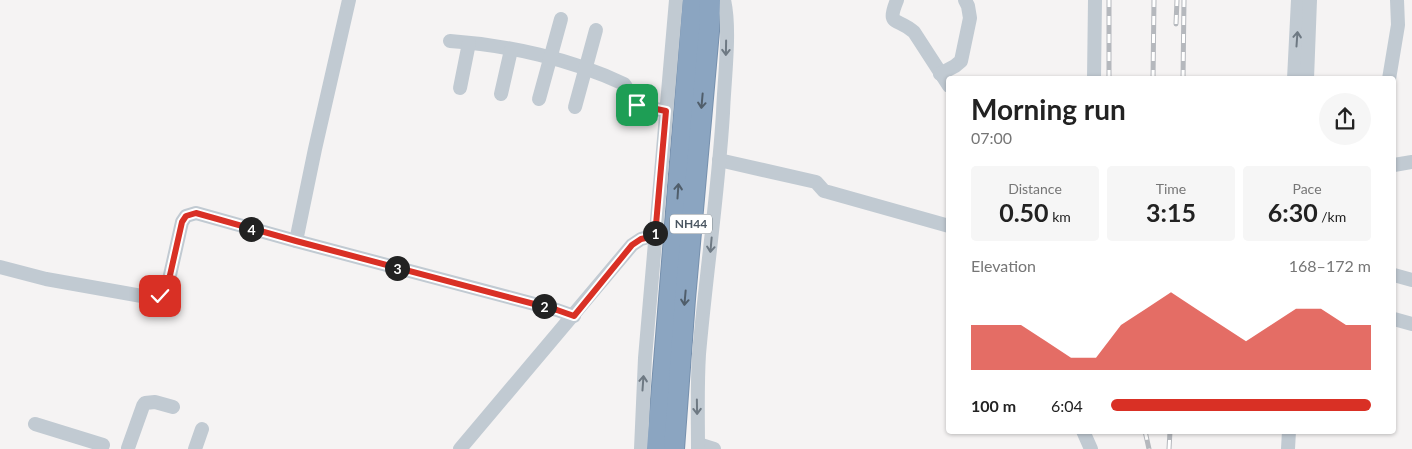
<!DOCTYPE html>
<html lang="en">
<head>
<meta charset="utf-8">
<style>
	:root { --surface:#fff; --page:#f6f6f6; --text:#222; --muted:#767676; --accent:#d93025 }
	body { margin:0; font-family:Lato,sans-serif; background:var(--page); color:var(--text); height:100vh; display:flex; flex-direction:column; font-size:19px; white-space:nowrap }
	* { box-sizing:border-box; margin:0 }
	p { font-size:16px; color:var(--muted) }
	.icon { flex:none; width:28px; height:28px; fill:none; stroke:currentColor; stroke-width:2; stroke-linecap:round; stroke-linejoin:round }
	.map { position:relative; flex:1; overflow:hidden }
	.sheet { position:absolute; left:946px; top:76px; width:450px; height:358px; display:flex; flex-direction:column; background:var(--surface); border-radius:5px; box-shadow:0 1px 4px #0004 }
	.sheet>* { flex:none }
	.pin { position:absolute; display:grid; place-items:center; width:42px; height:42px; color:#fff; margin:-21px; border-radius:10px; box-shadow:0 2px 8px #0006 }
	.km { position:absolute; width:25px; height:25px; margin:-12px; border-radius:50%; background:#222; color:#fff; font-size:14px; line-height:25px; text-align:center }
	.round { display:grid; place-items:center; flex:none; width:52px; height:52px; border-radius:26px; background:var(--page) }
	.overview { display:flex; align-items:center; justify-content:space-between; height:85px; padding:0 25px }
	h1 { font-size:28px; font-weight:700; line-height:38px }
	.metrics { display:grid; grid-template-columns:repeat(3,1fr); gap:8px; height:85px; padding:5px 25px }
	.metrics div { display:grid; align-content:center; border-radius:5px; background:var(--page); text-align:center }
	.metrics b { font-size:25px; font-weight:700 }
	.metrics small { font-size:14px; font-weight:400 }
	.metrics p { font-size:14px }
	.chart { height:140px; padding:10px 25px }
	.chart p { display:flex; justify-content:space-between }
	.chart svg { width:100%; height:90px; margin-top:5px; fill:var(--accent); opacity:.7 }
	ul { padding:0 25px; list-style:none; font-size:16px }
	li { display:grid; grid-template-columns:80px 60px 1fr; align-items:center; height:38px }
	li i { height:12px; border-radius:6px; background:var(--accent) }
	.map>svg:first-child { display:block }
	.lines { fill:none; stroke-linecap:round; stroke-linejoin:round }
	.highway-casing { stroke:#7690ad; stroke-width:22 }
	.minor { stroke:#c1cad2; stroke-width:14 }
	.highway { stroke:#8ba5c1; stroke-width:20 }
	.rail-casing { stroke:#b5b8bd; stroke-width:5 }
	.rail { stroke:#fff; stroke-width:3; stroke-dasharray:9; stroke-linecap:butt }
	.oneway { stroke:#6e7983 }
	.oneway2 { stroke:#505e6b }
	.route-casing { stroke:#fff; stroke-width:10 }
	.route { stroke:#d93025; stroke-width:6 }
	.labels { text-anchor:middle; stroke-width:4; stroke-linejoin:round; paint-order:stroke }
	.shield { fill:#fff; stroke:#808990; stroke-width:1 }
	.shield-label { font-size:12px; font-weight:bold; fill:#4a5661 }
</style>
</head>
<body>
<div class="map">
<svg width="1412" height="449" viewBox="0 0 1412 449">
	<rect width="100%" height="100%" fill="#f5f3f3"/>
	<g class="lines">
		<g class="highway-casing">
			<g id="highway">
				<path d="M 657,449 L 693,0"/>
				<path d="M 674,449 L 685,299 L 709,31 L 710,0"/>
			</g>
		</g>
		<g class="minor">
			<path d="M 897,0 C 886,27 897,17 914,32 L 949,86"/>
			<path d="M 450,41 C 508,45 571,59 624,84 C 630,91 629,100 637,105 L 666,111"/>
			<path d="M 940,74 L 955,66 L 961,61 L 970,18 L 968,6 L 965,0"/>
			<path d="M 1094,79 L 1095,0"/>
			<path d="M 1294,79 L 1298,0"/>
			<path d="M 1307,79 L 1310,0"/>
			<path d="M 1389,79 L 1398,25 L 1397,0"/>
			<path d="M 460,88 L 469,43"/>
			<path d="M 501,94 L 511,50"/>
			<path d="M 539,99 L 561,19"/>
			<path d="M 575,107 L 596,30"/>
			<path d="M 719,160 L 816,182 L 824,191 L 828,192 L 949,226"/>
			<path d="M 1394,165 L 1412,162"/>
			<path d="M 296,241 L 315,149 L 349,0"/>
			<path d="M 0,267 L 46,279 L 153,298 L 160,296 L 168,284 L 182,222 L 186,216 L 196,213 L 296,241 L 557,310 L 574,316"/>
			<path d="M 1394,275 L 1412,280"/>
			<path d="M 1394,319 L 1412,324"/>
			<path d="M 35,424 L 103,445"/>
			<path d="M 1083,431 L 1091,449"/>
			<path d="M 698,444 L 714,449"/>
			<path d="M 128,448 L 143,406 L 145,403 L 155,402 L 173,407"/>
			<path d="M 195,449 L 202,429"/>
			<path d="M 460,449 L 632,245 L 641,239 L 655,235"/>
			<path d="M 641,449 L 645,358 L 676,0"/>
			<path d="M 698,449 C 698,417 697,386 699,354 C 706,274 718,194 723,113 C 724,81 731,30 724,0"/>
			<path d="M 1288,449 L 1289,431"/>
		</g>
		<use href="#highway" class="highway"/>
		<g class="rail-casing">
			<g id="rail">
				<path d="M 1176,24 L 1177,0"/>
				<path d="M 1109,79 L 1109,0"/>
				<path d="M 1153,79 L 1154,0"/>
				<path d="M 1183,79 L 1184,0"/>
				<path d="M 1145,431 L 1149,449"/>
				<path d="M 1169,449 L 1170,431"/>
			</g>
		</g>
		<use href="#rail" class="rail"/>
	</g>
	<defs><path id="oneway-shaft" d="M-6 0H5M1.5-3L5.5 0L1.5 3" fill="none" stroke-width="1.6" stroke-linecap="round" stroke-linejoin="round" transform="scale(1.25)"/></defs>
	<g class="oneway">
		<use href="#oneway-shaft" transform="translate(1297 39) rotate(-86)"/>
		<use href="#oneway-shaft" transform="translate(726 48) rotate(91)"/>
		<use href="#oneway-shaft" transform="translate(711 245) rotate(95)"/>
		<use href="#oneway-shaft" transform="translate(643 383) rotate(-86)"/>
		<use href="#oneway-shaft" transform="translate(697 407) rotate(89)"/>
	</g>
	<g class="oneway2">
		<use href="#oneway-shaft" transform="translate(702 101) rotate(95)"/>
		<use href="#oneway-shaft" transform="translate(678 191) rotate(-86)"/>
		<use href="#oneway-shaft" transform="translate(685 298) rotate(95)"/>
	</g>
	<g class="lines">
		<g class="route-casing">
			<path id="route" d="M 160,296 L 168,284 L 182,222 L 186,216 L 196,213 L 296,241 L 557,310 L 574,316 L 632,245 L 641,239 L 655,236 L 666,111 L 637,105"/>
		</g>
		<use href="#route" class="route"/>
	</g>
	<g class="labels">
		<rect class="shield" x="670" y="214.5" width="42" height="19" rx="4"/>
		<g class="shield-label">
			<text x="691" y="228">NH44</text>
		</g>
	</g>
</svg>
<div class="pin" style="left:637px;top:105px;background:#1e9e55"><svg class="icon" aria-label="arrive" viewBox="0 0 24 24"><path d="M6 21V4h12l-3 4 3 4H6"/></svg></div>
<div class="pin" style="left:160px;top:296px;background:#d93025"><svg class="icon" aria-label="check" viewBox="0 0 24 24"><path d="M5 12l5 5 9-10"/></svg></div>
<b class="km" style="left:655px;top:233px">1</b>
<b class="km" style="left:544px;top:306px">2</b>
<b class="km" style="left:397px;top:268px">3</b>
<b class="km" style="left:251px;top:229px">4</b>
<section class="sheet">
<div class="overview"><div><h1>Morning run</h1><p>07:00</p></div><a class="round"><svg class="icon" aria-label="share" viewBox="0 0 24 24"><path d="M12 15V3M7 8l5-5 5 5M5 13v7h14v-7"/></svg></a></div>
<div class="metrics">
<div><p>Distance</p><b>0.50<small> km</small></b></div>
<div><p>Time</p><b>3:15</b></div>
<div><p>Pace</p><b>6:30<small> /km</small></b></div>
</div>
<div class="chart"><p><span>Elevation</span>168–172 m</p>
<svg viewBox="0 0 160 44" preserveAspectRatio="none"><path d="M0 44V22L10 22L20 22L30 30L40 38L50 38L60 22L70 14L80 6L90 14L100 22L110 30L120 22L130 14L140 14L150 22L160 22V44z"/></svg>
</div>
<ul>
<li><b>100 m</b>6:04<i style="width:100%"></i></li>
</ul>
</section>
</div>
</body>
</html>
